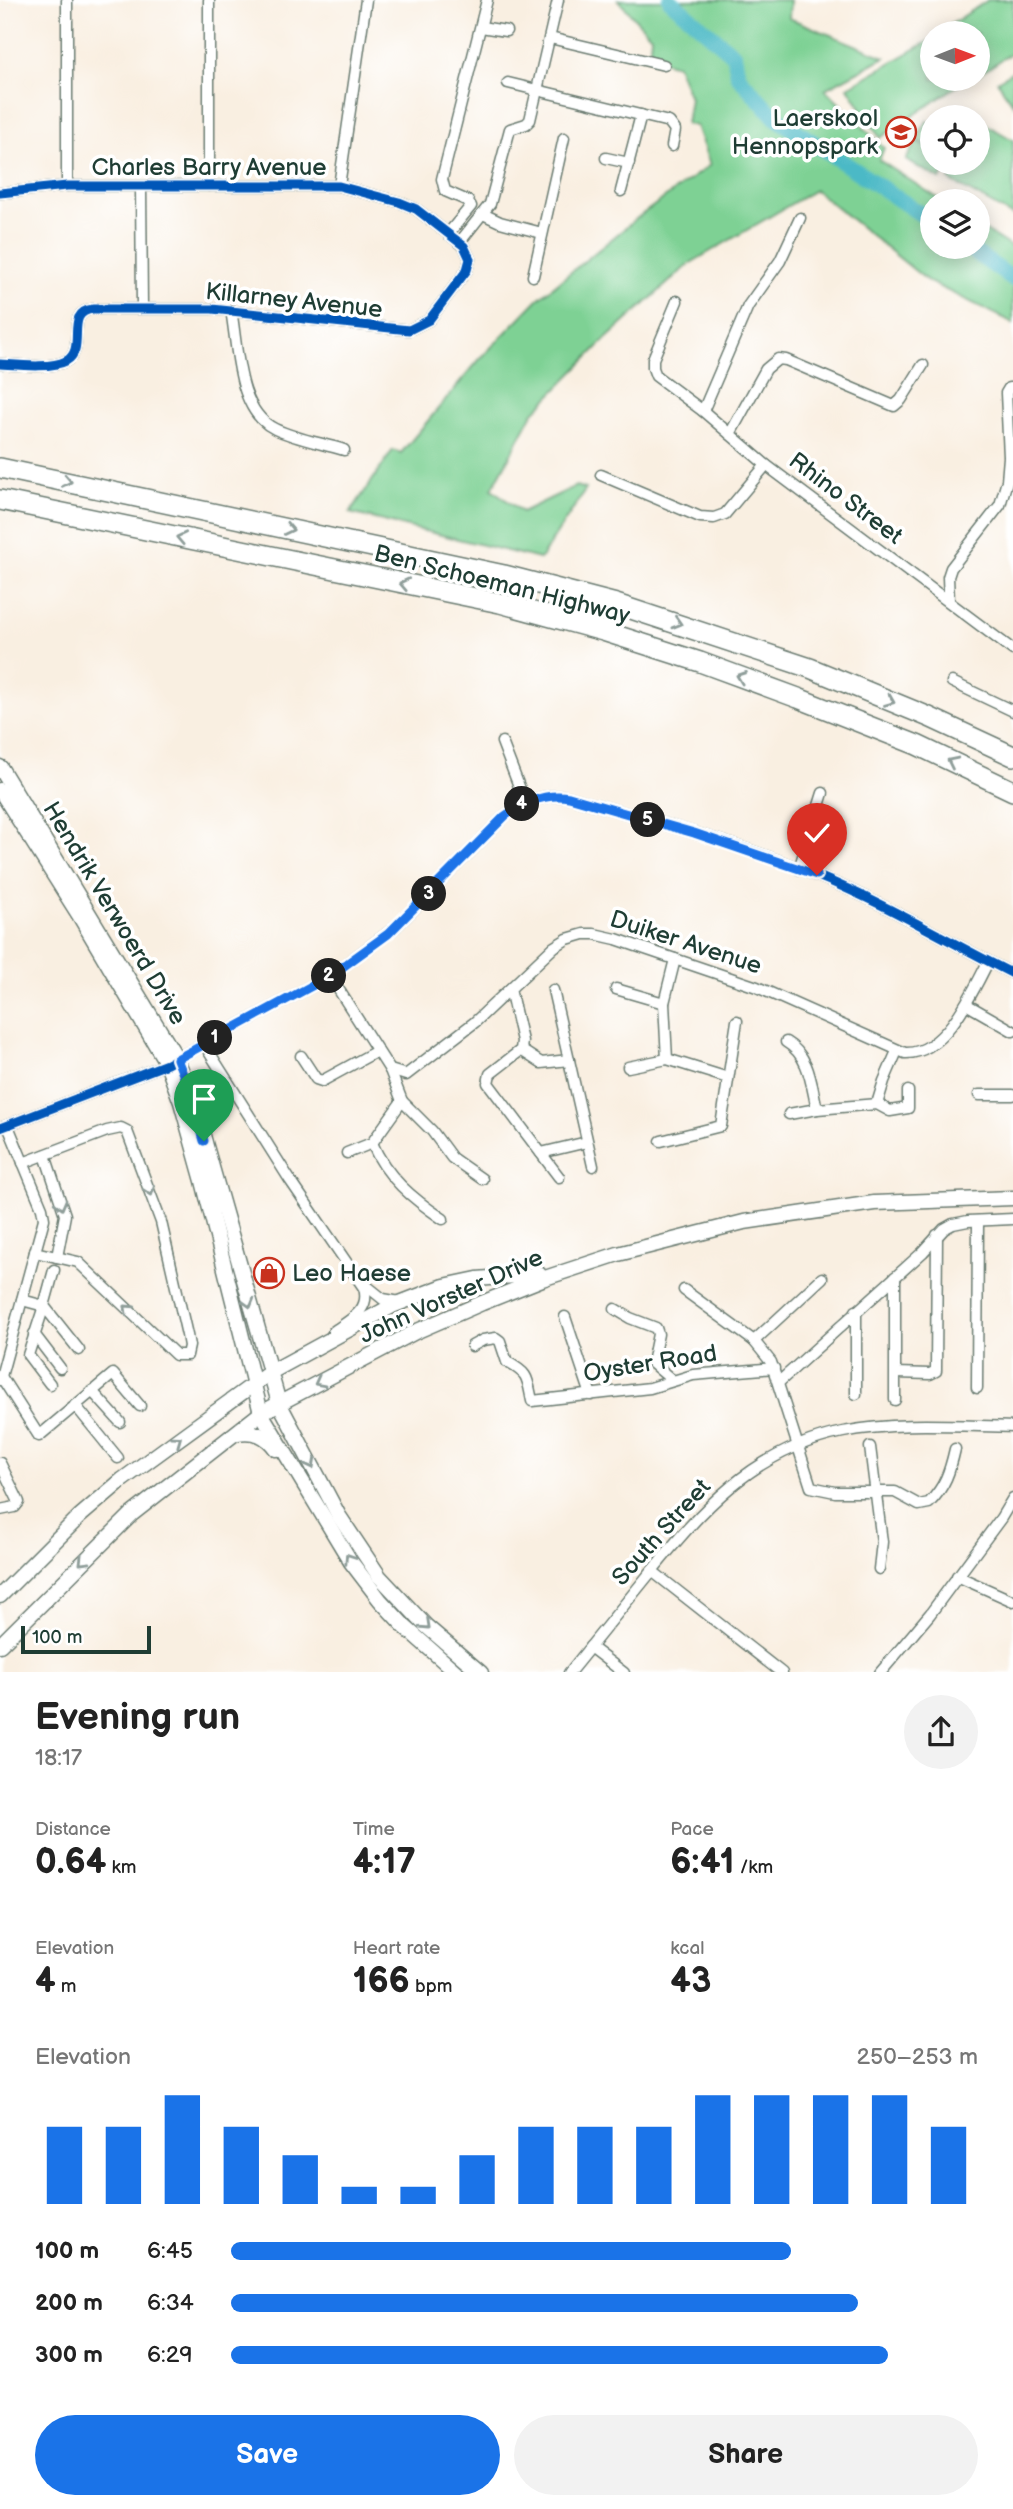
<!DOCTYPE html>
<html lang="en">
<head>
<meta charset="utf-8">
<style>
	:root { --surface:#fff; --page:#f2f2f2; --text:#222; --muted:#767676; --accent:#1a73e8 }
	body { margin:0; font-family:"Balsamiq Sans",sans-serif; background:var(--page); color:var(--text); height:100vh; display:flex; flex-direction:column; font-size:26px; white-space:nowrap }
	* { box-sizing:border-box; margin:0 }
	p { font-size:23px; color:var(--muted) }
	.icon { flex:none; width:38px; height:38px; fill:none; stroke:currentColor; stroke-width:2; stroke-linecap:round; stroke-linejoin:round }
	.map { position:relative; height:1672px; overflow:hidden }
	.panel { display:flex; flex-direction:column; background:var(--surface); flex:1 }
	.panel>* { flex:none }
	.needle { width:46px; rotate:89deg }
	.buttons { position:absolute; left:920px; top:21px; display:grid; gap:14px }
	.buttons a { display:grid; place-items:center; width:70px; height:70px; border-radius:50%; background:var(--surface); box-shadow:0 4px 18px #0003; font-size:35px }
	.scale { position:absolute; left:21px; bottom:18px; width:130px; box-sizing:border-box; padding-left:7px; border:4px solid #1f3d34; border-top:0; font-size:19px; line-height:24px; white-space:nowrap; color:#1f3d34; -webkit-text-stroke:5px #fff; paint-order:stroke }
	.pin { position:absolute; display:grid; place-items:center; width:60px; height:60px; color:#fff; margin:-72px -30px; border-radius:50% 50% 50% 0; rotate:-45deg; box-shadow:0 0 7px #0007 }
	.pin .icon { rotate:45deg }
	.km { position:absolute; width:35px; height:35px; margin:-18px; border-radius:50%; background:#222; color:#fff; font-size:19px; line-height:35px; text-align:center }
	.round { display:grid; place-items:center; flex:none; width:74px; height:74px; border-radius:37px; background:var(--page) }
	.overview { display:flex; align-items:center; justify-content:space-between; height:119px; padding:0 35px }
	h1 { font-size:38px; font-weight:600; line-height:52px }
	.figures { display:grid; grid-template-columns:repeat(3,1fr); gap:10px; height:119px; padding:7px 35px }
	.figures div { display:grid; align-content:center }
	.figures b { font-size:35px; font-weight:600 }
	.figures small { font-size:19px; font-weight:400 }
	.figures p { font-size:19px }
	.chart { height:196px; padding:14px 35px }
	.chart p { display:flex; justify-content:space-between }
	.chart svg { width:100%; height:126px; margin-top:7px; stroke:var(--accent); stroke-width:6 }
	.action { display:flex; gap:14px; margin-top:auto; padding:14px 35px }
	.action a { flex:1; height:80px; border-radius:42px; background:var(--accent); color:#fff; font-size:28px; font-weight:600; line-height:80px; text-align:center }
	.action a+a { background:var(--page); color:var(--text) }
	ul { padding:0 35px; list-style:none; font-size:23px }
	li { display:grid; grid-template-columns:112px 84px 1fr; align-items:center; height:52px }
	li i { height:18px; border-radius:9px; background:var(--accent) }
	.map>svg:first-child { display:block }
	.green { fill:#7ed194; stroke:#4e8764; stroke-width:2 }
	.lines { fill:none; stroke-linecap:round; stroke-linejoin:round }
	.river { stroke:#4cb9c6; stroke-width:16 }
	.street-casing { stroke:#6b7b71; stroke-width:13 }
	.secondary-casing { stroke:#6b7b71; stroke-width:17 }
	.highway-casing { stroke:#6b7b71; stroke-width:22 }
	.street { stroke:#fff; stroke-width:10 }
	.secondary { stroke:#fff; stroke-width:14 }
	.highway { stroke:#fff; stroke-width:19 }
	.cycleway-casing { stroke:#fff; stroke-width:13 }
	.cycleway { stroke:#0057b8; stroke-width:9 }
	.oneway { stroke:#8f9e9a }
	.route-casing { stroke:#fff; stroke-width:14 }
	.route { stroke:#1a73e8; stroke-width:9 }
	.labels { text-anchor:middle; stroke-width:7; stroke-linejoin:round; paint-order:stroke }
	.poi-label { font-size:24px; fill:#1f3d34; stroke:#fff; text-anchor:end }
	.street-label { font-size:24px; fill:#1f3d34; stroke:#fff }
</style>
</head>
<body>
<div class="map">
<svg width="1013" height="1673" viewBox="0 0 1013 1673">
	<rect width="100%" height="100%" fill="#fff"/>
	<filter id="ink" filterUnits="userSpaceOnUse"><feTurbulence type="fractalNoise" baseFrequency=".0143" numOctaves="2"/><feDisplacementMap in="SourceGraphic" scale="14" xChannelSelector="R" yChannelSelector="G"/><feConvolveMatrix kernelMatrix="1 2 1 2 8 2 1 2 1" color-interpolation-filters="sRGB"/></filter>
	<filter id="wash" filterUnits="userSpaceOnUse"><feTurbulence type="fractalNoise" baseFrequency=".00686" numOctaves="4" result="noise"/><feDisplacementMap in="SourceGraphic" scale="28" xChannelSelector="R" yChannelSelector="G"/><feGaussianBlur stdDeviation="1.57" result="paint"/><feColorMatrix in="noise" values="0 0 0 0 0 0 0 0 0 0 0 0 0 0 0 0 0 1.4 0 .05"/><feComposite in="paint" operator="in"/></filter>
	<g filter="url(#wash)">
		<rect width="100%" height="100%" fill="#f9efe1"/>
		<g class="green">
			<path d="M 618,0 L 790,0 L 789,18 L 885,57 L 825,89 L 884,148 L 879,160 L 942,201 L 933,201 L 933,247 L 978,247 L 978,226 L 1013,248 L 1013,324 L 1006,319 L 929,282 L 815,190 L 689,264 L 606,339 L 533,413 L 492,489 L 522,512 L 576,486 L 586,489 L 540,559 L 350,513 L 393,450 L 401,453 L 479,360 L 538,299 L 641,215 L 710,165 L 696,126 L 686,124 L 690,98 L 677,65 L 649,57 L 651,36 Z"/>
			<path d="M 988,0 L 1013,0 L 1013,52 L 978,75 L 978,33 L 951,33 L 947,27 Z"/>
			<path d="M 933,39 L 933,79 L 966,80 L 880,138 L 848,87 Z"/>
			<path d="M 1013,71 L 1013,104 L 997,81 Z"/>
			<path d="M 927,121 L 933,124 L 933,149 L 916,140 Z"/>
			<path d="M 982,122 L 1013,140 L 1013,216 L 949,180 L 959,163 L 978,163 L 978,129 Z"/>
			<path d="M 916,142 L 933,152 L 933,163 L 950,163 L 940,179 L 906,160 Z"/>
		</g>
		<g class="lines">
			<g class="river">
				<path d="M 670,0 L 734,55 L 738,76 L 775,117 L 933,222"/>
				<path d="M 967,247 L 1013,279"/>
			</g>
		</g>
	</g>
	<g filter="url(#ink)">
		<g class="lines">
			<g class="street-casing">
				<g id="street">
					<path d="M 481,27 L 506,31"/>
					<path d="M 550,38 L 664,65"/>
					<path d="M 508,83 L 669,122 L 675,130 L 672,146"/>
					<path d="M 606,158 L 629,163"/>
					<path d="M 67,186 L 67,0"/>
					<path d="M 209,186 L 209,0"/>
					<path d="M 339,186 L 366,0"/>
					<path d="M 141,187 L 142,307"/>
					<path d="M 621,191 L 641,115"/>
					<path d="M 0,193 L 67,186 L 339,186 L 399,202 L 416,209 L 464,246 L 470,259 L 467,270 L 429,320 L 409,330 L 212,309 L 93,309 C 63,312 88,349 66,361 C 51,369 17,365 0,364"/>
					<path d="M 483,214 L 500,222 L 542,233"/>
					<path d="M 448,234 L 471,206 L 468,201 L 445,191 L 442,179 L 487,0"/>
					<path d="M 459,243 L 490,204 L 510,129 L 526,124 L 530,120 L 558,0"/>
					<path d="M 533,276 L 564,138"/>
					<path d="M 677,301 L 653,359 L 653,368 L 656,376 L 703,411 L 766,465 L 1013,650"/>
					<path d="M 231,310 C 238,348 237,411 275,429 C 296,439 321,443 344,450"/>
					<path d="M 703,411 L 748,306 L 780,261 L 800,218"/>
					<path d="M 730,434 L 766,369 L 778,359 L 786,360 L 894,406 L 901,400 L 923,365"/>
					<path d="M 601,475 L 700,517 L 714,518 L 725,514 L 766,465"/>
					<path d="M 949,601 L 948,577 L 951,568 L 1000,505 L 1007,481 L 1009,457 L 1006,393 L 1009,388 L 1013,388"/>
					<path d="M 952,682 L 1013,711"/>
					<path d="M 502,742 L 525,802"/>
					<path d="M 799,869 L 823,793"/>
					<path d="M 330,976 L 390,1070 L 406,1075 L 475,1022 L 554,947 L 567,939 L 584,934 L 594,934 L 616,939 L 757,987 L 905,1053 C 945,1055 973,991 988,962"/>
					<path d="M 510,989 L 522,1041 L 521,1050 L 490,1074 L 488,1083 L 559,1177"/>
					<path d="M 616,989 L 664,1003"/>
					<path d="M 553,990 L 593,1166"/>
					<path d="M 966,1004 L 1013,1031"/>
					<path d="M 786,1042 C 810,1056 811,1084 817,1109"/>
					<path d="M 204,1044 L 290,1180 L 364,1288 C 371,1311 349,1320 333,1332"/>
					<path d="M 521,1050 L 541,1063 L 569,1060"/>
					<path d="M 301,1056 L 316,1079 L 322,1081 L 377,1051"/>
					<path d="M 667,1059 L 664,1003 L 675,959"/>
					<path d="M 628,1067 L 667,1059 L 728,1078"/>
					<path d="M 390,1070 L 402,1101 L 432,1131 L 452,1158 L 482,1179"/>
					<path d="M 979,1095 L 1013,1095"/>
					<path d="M 877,1104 L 884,1081 L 897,1051"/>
					<path d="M 789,1114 L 817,1109 L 877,1104 L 890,1111 L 908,1108 L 908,1091"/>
					<path d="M 0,1128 L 167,1064 L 330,976 L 397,926 L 505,816 C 524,802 545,792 569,797 C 652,821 738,842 818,876 C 886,904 947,941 1013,974"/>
					<path d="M 661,1141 L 721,1126 L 737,1021"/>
					<path d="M 372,1143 C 386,1177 413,1199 443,1219"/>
					<path d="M 347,1153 L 372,1143 L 402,1101"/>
					<path d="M 541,1153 L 587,1142"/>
					<path d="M 45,1155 L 65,1215 L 57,1257"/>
					<path d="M 23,1163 L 107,1131 L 121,1128 L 127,1131 L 161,1222 L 187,1335 L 189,1346 L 187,1355 L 176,1355 L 78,1262 L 35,1252"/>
					<path d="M 54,1270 L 44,1306 L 79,1350"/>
					<path d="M 895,1277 L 895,1400"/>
					<path d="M 363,1283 L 383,1299 L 400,1302"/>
					<path d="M 684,1290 L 754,1341 L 771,1362 L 811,1487 L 835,1492 L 895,1492 L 919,1505 L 929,1503 C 945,1487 950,1471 955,1449"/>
					<path d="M 22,1300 L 44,1306 L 28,1355 L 50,1384"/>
					<path d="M 615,1309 L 630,1318 L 656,1328 L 658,1334 L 652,1363 L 672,1380"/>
					<path d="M 565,1317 L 591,1395"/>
					<path d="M 34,1334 L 60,1368"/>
					<path d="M 754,1341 L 822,1278"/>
					<path d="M 472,1346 L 483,1340 L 496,1338 L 500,1341 L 507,1362 C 529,1374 527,1377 532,1401 L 650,1388 L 693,1375 L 774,1368"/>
					<path d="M 896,1373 L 930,1374 L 936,1371 L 937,1235"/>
					<path d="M 2,1378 L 39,1436 L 113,1374 L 140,1406"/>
					<path d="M 0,1380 L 44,1219 L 42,1208 L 8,1126"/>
					<path d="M 779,1382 L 923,1252 L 944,1229 L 953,1224 L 968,1221 L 1013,1219"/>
					<path d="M 977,1388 L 978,1221"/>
					<path d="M 92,1391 L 120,1422"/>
					<path d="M 856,1394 L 856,1311"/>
					<path d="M 75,1405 L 118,1458"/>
					<path d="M 870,1447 L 882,1542 L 879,1569"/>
					<path d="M 0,1463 L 19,1502 L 15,1507 L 0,1510"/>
					<path d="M 652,1571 L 782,1673"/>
					<path d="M 957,1576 L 1013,1601"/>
					<path d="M 590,1647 L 624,1673"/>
					<path d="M 569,1673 C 595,1641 621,1609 646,1578 C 701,1510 753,1450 843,1432 C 898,1421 957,1426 1013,1427"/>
					<path d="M 880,1673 L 930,1614 L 1001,1518 L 1013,1498"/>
				</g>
			</g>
			<g class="secondary-casing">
				<g id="secondary">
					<path d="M 0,767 L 177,1059 L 192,1097 L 279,1403 L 339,1516 L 379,1576 L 426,1626 L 481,1673"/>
					<path d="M 0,790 L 79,915 L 167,1064 L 181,1102 L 203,1181 L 261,1413 L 351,1562 L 380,1600 L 405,1627 L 457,1673"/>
					<path d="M 237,1433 C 254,1430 266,1435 276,1449"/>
					<path d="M 0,1596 L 80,1516 L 122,1480 L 269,1373 L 392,1306 L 444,1286 L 477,1279 L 539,1274"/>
					<path d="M 0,1645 L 132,1514 L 261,1413 L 415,1332 L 482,1303 L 542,1279 L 618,1254 L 744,1222 L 874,1203 L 1013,1198"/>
				</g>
			</g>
			<g class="highway-casing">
				<g id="highway">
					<path d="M 0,468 L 504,575 L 616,604 L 810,668 L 929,717 L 1013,756"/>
					<path d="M 0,500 L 500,603 L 603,631 L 700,662 L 798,698 L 917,745 L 1013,791"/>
				</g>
			</g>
			<use href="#street" class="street"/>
			<use href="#secondary" class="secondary"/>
			<use href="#highway" class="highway"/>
			<g class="cycleway-casing">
				<g id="cycleway">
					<path d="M 0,193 L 67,186 L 339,186 L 399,202 L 416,209 L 464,246 L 470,259 L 467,270 L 429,320 L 409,330 L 212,309 L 93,309 C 63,312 88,349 66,361 C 51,369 17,365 0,364"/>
					<path d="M 0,1128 L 167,1064 L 330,976 L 397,926 L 505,816 C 524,802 545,792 569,797 C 652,821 738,842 818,876 C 886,904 947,941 1013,974"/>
				</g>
			</g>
			<use href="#cycleway" class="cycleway"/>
		</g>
		<defs><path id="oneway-chevron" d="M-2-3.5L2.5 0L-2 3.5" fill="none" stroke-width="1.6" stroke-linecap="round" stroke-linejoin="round" transform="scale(1.75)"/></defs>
		<g class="oneway">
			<use href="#oneway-chevron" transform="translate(67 481) rotate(12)"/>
			<use href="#oneway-chevron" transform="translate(289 529) rotate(12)"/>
			<use href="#oneway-chevron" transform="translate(181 538) rotate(-168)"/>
			<use href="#oneway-chevron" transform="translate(404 584) rotate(-168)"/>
			<use href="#oneway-chevron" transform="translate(677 623) rotate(17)"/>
			<use href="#oneway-chevron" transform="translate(741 677) rotate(-160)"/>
			<use href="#oneway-chevron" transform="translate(890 701) rotate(22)"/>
			<use href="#oneway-chevron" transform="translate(952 762) rotate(-154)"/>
			<use href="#oneway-chevron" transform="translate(150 1191) rotate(70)"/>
			<use href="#oneway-chevron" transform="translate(61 1205) rotate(75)"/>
			<use href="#oneway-chevron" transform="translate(249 1303) rotate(74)"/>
			<use href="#oneway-chevron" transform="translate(128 1309) rotate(-137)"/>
			<use href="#oneway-chevron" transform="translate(319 1382) rotate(152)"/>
			<use href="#oneway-chevron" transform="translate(177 1440) rotate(-36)"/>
			<use href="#oneway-chevron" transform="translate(311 1464) rotate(62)"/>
			<use href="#oneway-chevron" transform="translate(349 1558) rotate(-124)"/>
			<use href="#oneway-chevron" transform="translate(83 1561) rotate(135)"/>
			<use href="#oneway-chevron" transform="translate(426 1625) rotate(43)"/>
		</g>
	</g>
	<g class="lines" filter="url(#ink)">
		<g class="route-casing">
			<path id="route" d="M 204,1141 L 192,1097 L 177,1059 L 330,976 L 388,934 L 505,816 C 524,802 545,793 569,797 L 694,833 L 817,875"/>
		</g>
		<use href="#route" class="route"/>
	</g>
	<defs>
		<g id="school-ring" transform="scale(1.575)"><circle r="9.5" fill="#fff" stroke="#c8321e" stroke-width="1.5"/><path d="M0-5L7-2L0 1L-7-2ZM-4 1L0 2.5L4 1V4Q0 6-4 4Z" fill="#c8321e"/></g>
		<g id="shop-ring" transform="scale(1.575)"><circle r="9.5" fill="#fff" stroke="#c8321e" stroke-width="1.5"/><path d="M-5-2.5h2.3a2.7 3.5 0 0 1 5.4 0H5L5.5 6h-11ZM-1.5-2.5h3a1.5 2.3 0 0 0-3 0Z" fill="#c8321e"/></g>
	</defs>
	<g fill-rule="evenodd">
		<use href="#school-ring" x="901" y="132"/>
		<use href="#shop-ring" x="269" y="1273"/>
	</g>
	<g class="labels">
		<g class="poi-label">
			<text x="878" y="126">Laerskool<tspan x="878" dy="28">Hennopspark</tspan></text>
			<text x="292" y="1281" text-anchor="start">Leo Haese</text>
		</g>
		<g class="street-label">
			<text x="209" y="175">Charles Barry Avenue</text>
			<text transform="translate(294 300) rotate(6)" y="8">Killarney Avenue</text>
			<text transform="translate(846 498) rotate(37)" y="8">Rhino Street</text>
			<text transform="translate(502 584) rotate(14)" y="8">Ben Schoeman Highway</text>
			<text transform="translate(115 913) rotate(59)" y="8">Hendrik Verwoerd Drive</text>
			<text transform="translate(686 942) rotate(18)" y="8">Duiker Avenue</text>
			<text transform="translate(451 1296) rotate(-24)" y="8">John Vorster Drive</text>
			<text transform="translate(650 1363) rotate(-9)" y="8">Oyster Road</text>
			<text transform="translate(661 1532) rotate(-48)" y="8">South Street</text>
		</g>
	</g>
</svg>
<div class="buttons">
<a><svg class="needle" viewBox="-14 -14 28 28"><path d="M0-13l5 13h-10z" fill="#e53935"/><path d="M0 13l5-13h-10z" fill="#767676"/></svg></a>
<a><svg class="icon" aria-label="locate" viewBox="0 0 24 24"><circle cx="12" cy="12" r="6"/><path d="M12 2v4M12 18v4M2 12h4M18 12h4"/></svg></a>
<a><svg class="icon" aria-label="layers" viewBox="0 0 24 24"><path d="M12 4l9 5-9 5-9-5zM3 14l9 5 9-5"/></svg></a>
</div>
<div class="scale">100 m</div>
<div class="pin" style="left:204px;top:1141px;background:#1e9e55"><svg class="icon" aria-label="arrive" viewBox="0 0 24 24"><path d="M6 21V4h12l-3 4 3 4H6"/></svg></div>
<div class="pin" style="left:817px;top:875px;background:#d93025"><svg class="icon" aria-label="check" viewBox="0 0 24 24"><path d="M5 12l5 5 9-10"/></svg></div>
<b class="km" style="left:215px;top:1038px">1</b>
<b class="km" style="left:329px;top:976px">2</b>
<b class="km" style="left:429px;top:894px">3</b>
<b class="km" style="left:522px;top:804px">4</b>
<b class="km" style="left:648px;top:820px">5</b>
</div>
<section class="panel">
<div class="overview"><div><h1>Evening run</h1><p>18:17</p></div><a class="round"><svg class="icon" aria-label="share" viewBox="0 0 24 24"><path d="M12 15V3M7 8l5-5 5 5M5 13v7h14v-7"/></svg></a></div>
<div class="figures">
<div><p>Distance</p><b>0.64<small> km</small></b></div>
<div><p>Time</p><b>4:17</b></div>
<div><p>Pace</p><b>6:41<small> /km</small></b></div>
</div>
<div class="figures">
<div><p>Elevation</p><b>4<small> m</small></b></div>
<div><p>Heart rate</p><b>166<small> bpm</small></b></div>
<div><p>kcal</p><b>43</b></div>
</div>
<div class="chart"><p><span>Elevation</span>250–253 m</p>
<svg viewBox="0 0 160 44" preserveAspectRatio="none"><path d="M5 44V17M15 44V17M25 44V6M35 44V17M45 44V27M55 44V38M65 44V38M75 44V27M85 44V17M95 44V17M105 44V17M115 44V6M125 44V6M135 44V6M145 44V6M155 44V17"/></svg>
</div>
<ul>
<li><b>100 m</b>6:45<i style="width:75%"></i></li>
<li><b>200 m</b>6:34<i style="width:84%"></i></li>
<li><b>300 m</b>6:29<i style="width:88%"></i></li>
</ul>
<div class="action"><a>Save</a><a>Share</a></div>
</section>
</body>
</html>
